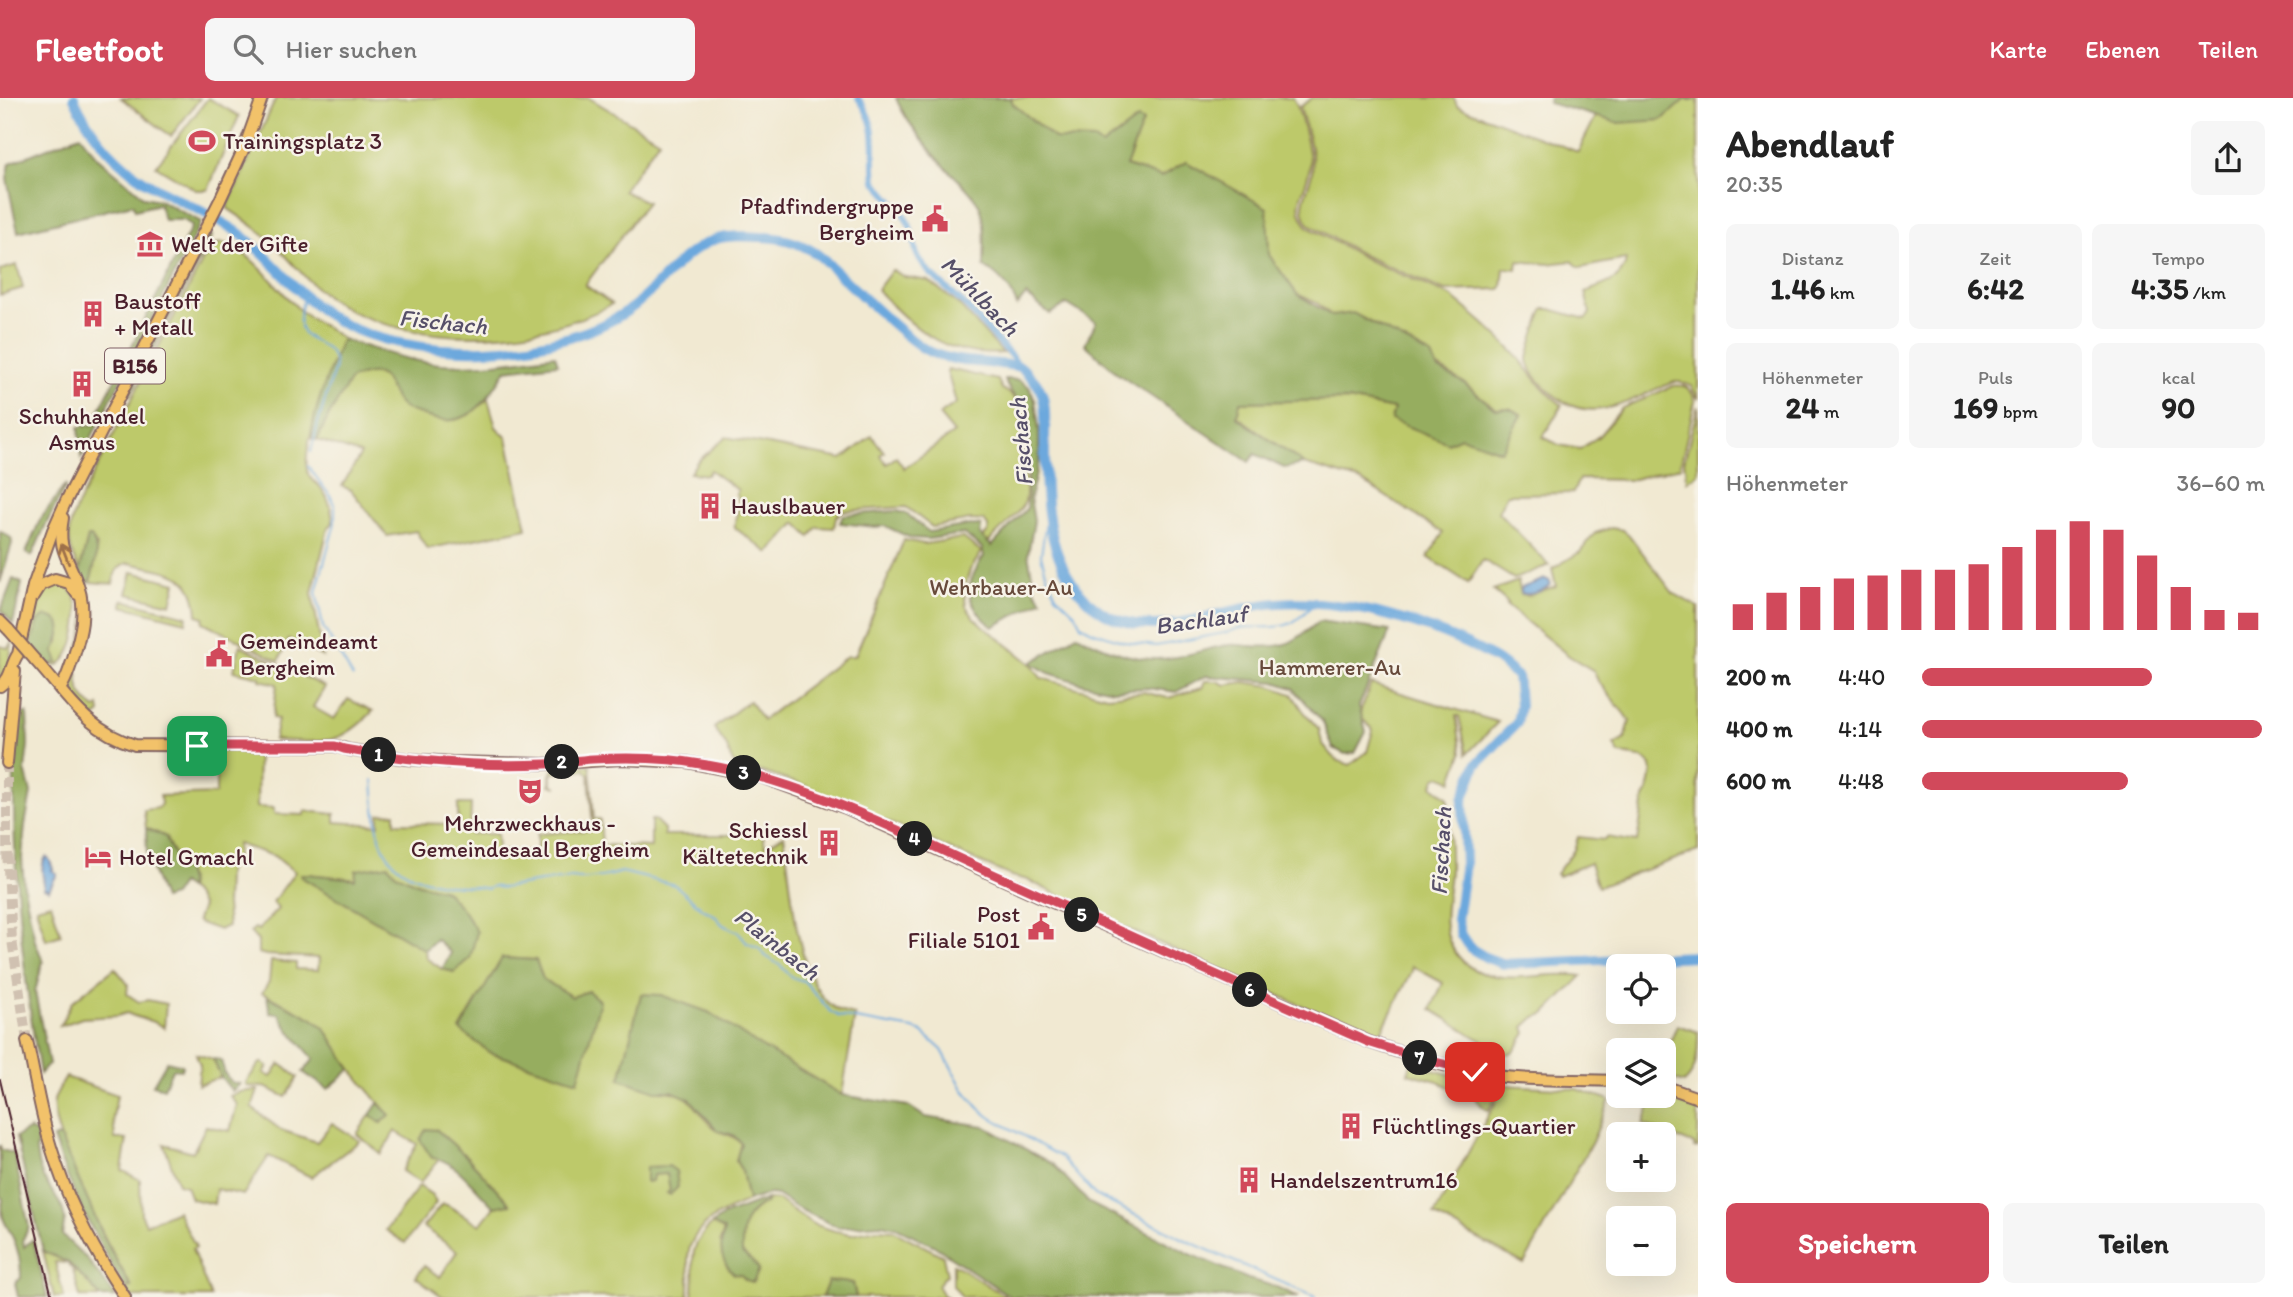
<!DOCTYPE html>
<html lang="de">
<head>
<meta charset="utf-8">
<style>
	:root { --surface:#fff; --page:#f6f6f6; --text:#222; --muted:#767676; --accent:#d1495b }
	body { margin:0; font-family:Itim,sans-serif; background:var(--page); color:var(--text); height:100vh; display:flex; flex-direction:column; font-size:26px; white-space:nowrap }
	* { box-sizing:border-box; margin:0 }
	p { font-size:23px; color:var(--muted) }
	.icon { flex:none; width:38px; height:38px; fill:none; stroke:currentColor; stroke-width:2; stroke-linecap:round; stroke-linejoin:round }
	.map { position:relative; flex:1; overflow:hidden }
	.sheet { display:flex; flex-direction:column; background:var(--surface); width:595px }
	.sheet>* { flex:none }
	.buttons { position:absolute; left:1606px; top:856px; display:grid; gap:14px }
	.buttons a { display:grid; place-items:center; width:70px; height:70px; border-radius:10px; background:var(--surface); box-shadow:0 7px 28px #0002; font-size:35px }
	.pin { position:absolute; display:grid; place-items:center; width:60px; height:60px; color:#fff; margin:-30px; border-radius:14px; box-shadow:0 4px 10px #0006 }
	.km { position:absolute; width:35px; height:35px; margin:-18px; border-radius:50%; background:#222; color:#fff; font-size:19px; line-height:35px; text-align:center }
	.round { display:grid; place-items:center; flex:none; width:74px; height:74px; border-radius:10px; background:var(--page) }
	.overview { display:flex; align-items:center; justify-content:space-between; height:119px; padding:0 28px }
	h1 { font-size:38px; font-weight:800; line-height:52px }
	.stats { display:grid; grid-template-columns:repeat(3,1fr); gap:10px; height:119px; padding:7px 28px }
	.stats div { display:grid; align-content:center; border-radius:10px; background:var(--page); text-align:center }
	.stats b { font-size:30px; font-weight:800 }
	.stats small { font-size:19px; font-weight:400 }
	.stats p { font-size:19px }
	.chart { height:196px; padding:14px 28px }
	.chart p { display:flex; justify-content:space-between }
	.chart svg { width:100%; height:126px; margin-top:7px; stroke:var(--accent); stroke-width:6 }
	.action { display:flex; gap:14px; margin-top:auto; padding:14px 28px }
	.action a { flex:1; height:80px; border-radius:10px; background:var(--accent); color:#fff; font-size:28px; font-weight:800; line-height:80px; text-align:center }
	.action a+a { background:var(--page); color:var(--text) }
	ul { padding:0 28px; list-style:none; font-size:23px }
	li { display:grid; grid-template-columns:112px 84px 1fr; align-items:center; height:52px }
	li i { height:18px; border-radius:9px; background:var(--accent) }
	header { display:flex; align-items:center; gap:42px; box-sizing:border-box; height:98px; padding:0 35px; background:var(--accent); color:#fff }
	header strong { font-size:33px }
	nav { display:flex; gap:38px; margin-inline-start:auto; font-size:24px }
	.search { width:490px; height:63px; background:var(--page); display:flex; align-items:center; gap:18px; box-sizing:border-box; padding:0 24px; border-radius:10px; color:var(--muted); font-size:26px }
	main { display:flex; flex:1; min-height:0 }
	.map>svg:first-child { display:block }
	.green { fill:#bdc96a; stroke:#84744a; stroke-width:2; fill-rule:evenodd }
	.forest { fill:#96ad5e; stroke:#706644; stroke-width:2 }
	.water { fill:#6ca8dd; stroke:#5b6484; stroke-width:2 }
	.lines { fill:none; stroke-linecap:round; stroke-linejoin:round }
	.stream { stroke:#6ca8dd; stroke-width:2 }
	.canal { stroke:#6ca8dd; stroke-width:6 }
	.river { stroke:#6ca8dd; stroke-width:10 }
	.major-tunnel { stroke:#d0c1b1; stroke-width:10; stroke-dasharray:10 5; stroke-linecap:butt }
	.major-casing { stroke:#846665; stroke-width:14 }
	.major { stroke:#f2c26a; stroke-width:10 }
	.rail { stroke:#4a1f2b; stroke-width:2 }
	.major-bridge-casing { stroke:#846665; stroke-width:14; stroke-linecap:butt }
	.major-bridge { stroke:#f2c26a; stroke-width:10 }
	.oneway { stroke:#9e704a }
	.route-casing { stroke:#fff; stroke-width:14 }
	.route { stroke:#d1495b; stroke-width:9 }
	.labels { text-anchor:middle; stroke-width:5; stroke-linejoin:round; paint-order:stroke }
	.shield { fill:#f7f3e8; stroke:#7e5f64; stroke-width:2 }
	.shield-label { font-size:21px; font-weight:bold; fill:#4a1f2b }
	.poi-label { font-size:23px; fill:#4a1f2b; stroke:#f7f3e8; text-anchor:start }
	.park-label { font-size:23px; fill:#674a3b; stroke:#f7f3e8 }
	.water-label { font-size:24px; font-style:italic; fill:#564f69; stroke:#f7f3e8 }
</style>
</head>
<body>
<header>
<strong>Fleetfoot</strong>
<div class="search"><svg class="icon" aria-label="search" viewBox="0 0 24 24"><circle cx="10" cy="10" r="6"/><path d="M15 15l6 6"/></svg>Hier suchen</div>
<nav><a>Karte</a><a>Ebenen</a><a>Teilen</a></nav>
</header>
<main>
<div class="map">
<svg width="1698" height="1199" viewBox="0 0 1698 1199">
	<rect width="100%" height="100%" fill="#f7f3e8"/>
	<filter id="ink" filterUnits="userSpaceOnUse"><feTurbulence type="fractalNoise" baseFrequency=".0143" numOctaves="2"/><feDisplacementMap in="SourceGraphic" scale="14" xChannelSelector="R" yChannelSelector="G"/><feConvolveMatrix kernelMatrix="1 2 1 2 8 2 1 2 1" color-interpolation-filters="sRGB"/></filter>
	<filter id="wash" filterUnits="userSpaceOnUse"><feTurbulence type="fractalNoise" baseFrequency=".00686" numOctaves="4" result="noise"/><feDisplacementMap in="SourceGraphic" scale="28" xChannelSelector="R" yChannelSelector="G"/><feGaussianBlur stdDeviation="1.57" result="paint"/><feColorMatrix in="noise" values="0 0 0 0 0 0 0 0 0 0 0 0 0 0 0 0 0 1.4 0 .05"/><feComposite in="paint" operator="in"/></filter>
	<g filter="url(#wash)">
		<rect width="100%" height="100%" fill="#f1e9d2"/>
		<g class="green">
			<path d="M 121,0 L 200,0 L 171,38 Z"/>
			<path d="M 208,0 L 239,18 L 208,92 L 196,92 L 156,68 Z"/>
			<path d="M 276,0 L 589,0 L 659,42 L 623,93 L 647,104 L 585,187 L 612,206 C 539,248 407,250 335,204 C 309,188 292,162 270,142 C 256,129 242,120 227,110 Z"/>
			<path d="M 1011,0 L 1293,0 L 1297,7 C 1302,26 1310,47 1310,66 C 1309,92 1288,104 1308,129 L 1370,163 L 1451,198 C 1474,216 1497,237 1517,258 C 1532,276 1543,293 1562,307 L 1543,339 L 1559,347 L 1580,351 L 1599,338 L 1622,310 L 1673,288 C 1686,286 1692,291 1695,303 L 1680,369 L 1630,382 L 1579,381 L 1573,395 L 1507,396 L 1498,414 L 1549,467 L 1514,481 L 1483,462 L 1468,485 L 1428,459 L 1443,435 L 1362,383 L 1304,366 L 1237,318 L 1240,304 L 1348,302 L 1394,311 L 1392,321 L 1461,338 L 1500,353 L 1521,316 L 1509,310 L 1496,311 L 1464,285 L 1353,216 L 1332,218 L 1317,205 L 1297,196 L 1269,157 L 1267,110 L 1186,64 L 1161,79 L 1126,68 L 1143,24 L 1138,21 L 1102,48 L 1094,42 L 1055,41 L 1013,6 Z"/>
			<path d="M 1312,0 L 1454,0 L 1457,8 L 1578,54 L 1596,18 L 1619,25 L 1685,1 L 1698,0 L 1698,301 L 1691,288 L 1679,283 C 1653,289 1630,307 1603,311 C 1577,315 1558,303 1541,285 C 1535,278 1529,271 1528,262 C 1528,255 1541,216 1544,211 L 1550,211 L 1586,221 L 1590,215 L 1585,194 C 1603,187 1624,183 1626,161 L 1580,170 L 1572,163 L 1548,166 L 1518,163 L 1517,171 L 1504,170 L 1502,189 L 1500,191 L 1445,193 L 1365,158 L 1309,126 C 1295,107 1309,94 1312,74 C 1315,53 1305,29 1300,9 Z"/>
			<path d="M 222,145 C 248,148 280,195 301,213 C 313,224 330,230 342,241 C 333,266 297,356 309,378 C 312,383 318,385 321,390 C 329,400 332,412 333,425 L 328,430 L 312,495 L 323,559 L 289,541 L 279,563 L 203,524 L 204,519 L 197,517 C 195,471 168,475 130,465 C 118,466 114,475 113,486 L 90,484 L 97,448 L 91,439 L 88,439 L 80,472 C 66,447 66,432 78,406 L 202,164 L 214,147 Z"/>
			<path d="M 17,167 L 23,190 L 0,197 L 0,172 Z"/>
			<path d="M 892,172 L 905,179 L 929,183 L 959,207 L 1003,255 C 945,260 915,231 877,192 Z"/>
			<path d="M 948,271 L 998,282 L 1002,291 C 1030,303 1023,335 1023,359 C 1023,374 1029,387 1025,403 C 1022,414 997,434 989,444 L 984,442 L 984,438 L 988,434 L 988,428 L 984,423 L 971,422 L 932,429 L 906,409 L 842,413 L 836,419 L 834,430 L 817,429 L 810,439 L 796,425 L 769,455 L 735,430 C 733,411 746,414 736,396 L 738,392 L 710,372 L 707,377 L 690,375 L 697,364 L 726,339 L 842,361 L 872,338 L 884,354 L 880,357 L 887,366 L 896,359 L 904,370 L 954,335 L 939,317 L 956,305 L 947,273 Z"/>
			<path d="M 373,275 L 468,317 L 488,301 L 496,329 L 507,340 L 527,430 L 427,451 L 416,433 L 387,438 L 351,392 L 342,388 L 361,356 L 317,342 L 329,317 L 351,280 Z"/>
			<path d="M 1698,308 L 1698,376 L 1687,383 L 1684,364 Z"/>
			<path d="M 1611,430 L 1623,432 L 1629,437 L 1673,495 L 1698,509 L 1698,753 L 1598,789 L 1590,765 L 1558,778 L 1556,776 L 1574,752 L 1578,739 L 1605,742 L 1606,739 L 1637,744 L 1644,700 C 1649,694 1649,687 1651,679 C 1656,658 1635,658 1619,656 L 1614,647 L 1625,641 L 1630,623 L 1598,583 L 1594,573 L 1569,558 L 1506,507 L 1508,505 L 1493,492 L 1518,483 L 1521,496 L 1527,498 L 1556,488 L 1552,471 L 1580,454 L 1595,435 Z"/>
			<path d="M 963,440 L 982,454 L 970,472 L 964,492 L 966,508 L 974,520 L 1032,567 L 1041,580 L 1107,598 L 1144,594 L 1168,600 L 1202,590 L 1205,583 L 1217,583 L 1225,587 L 1244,584 L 1270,588 L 1292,596 L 1304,614 L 1319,631 L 1322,645 L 1336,662 L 1350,667 L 1367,654 L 1373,632 L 1359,617 L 1371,586 L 1498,624 L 1467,656 L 1459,618 L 1456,618 L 1462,655 L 1452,683 L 1440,678 L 1435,681 L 1433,688 L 1448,700 C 1447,723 1451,746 1450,770 C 1449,801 1436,831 1458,858 C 1466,868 1478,875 1490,877 C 1520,884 1552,873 1582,878 L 1545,916 L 1535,919 L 1524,929 L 1526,935 L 1514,954 L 1508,956 L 1477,940 L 1431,911 L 1443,885 L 1412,868 L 1412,873 L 1379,938 L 1376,940 L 1112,824 L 1028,782 L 1011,778 L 806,688 L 733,665 L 726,647 L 714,630 L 749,603 L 763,622 L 847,558 L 855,558 L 904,442 L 924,446 Z"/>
			<path d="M 74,466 C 95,509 83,530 75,572 C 82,582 77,573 78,584 C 78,594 88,606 95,611 L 99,608 L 100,615 L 94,620 C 88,618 86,616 82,610 C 61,581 82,551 85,520 C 86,501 80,484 72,467 Z"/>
			<path d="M 132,474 L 176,485 L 171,506 L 127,496 Z"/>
			<path d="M 47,486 L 68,487 C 70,491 75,497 76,502 C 82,519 74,561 56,568 L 49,567 L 53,567 L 56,558 L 54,552 L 59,545 L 60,528 L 36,533 L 29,548 L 27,544 L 29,530 L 34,527 L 31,524 L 38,496 Z"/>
			<path d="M 123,502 L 187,518 L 186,524 L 122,508 Z"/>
			<path d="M 12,544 L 9,572 L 0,583 L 0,548 L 8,550 Z"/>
			<path d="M 240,547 L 325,589 L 313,609 L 334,621 L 348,601 L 373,613 C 338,650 322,644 274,642 L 278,621 L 273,620 L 277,586 L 260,582 L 260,579 L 234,573 Z"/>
			<path d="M 216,652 L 258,653 L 257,709 L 274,710 L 274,716 L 304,717 L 305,713 L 335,716 L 335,724 L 379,727 L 379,716 L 395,715 L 395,725 L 458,726 L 458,706 L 471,706 L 470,736 L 497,736 L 498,753 L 537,753 L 537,736 L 593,732 L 589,677 L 585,672 L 554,675 L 552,677 L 552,686 L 557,689 L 550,687 L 550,677 L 554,671 L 590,667 L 594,721 L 600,721 L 602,747 L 651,749 L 651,722 L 655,722 L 664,731 L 664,737 L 763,737 L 765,748 L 784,737 C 791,783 794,857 820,895 C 828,908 841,915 855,917 L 842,997 L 755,945 L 708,914 L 656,993 C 697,992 691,1011 716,1031 C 725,1038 730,1034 741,1045 L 736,1063 L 742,1073 L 748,1103 C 722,1114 689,1128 688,1161 C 688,1173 691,1186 688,1199 L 443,1199 L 416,1179 L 424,1168 L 440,1179 L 457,1153 L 423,1129 L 442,1106 L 447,1107 L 480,1127 L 494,1109 L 509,1105 L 467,1059 L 437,1032 L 440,1060 L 420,1085 L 402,1073 L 417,1046 L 395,1033 L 381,1056 L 357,1036 L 370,1017 L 381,1025 L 389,1017 L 351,971 L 325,931 L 312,920 L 262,895 L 269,884 L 271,863 L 296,865 L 296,871 L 318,872 L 319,860 L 266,857 L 258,855 L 258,843 L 250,834 L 255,830 L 258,832 L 278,811 L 273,804 L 295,774 L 274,758 L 237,746 L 236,761 L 227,775 L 226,807 L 228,828 L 219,832 L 199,825 L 197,822 L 202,808 L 195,797 L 188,791 C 193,768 170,760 166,739 L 146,730 L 144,712 L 158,710 L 161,706 L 160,698 L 216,696 ZM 307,776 L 356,781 L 396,776 L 419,786 L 445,792 L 451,800 L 454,874 L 442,871 L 426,860 L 425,852 L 301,779 ZM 502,860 L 535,862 L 543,881 L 572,899 Z"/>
			<path d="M 51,805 L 61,837 L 46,842 L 36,809 Z"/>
			<path d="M 115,870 L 128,886 L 127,896 L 139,904 L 148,902 L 166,906 L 164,930 C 156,922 138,921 127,915 L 117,918 L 82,920 L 60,928 L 72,904 Z"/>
			<path d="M 1677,927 L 1698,934 C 1698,950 1698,974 1684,985 L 1664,979 L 1664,958 Z"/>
			<path d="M 196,956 L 213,961 L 221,979 L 198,987 L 200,967 Z"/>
			<path d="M 261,964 L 268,968 L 264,975 L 271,979 L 280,966 L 298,979 L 286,999 L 265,989 L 246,988 L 246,984 Z"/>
			<path d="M 1411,966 L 1459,979 L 1463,983 L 1463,988 L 1457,993 L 1438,983 L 1408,975 Z"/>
			<path d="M 66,979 L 117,997 L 113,1019 L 115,1041 L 127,1041 L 122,1072 L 140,1082 L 141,1116 L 146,1126 L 177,1113 L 196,1149 L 192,1151 L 211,1199 L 132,1199 L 125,1190 L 131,1188 C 113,1157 48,1034 54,1003 C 55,996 62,986 66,979 Z"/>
			<path d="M 1483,984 L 1502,987 L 1488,1013 L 1477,1003 L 1473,996 L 1476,990 Z"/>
			<path d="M 1505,987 L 1577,991 L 1610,1002 L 1592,1044 L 1524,1166 L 1434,1117 Z"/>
			<path d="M 258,992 L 252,1010 L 281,1032 L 317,1044 L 332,1025 L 360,1043 L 311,1079 L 269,1058 L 243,1097 L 216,1091 L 214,1106 L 191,1101 L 186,1088 L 178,1086 L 164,1046 L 193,1054 L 206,1028 L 230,1033 L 237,1006 L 230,998 L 239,994 Z"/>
			<path d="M 1664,995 L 1698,1007 L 1698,1050 L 1694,1050 L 1695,1047 L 1643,1026 L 1654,998 L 1664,998 Z"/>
			<path d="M 419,1088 L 432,1097 L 436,1105 L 405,1145 L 386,1132 Z"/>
			<path d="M 767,1101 L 778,1102 L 813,1126 L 835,1133 L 851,1136 L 877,1131 L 893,1132 L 943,1158 L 947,1177 L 942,1181 L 938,1189 L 942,1196 L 947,1199 L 856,1199 L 853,1185 L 829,1183 L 822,1199 L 692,1199 C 698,1165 682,1155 712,1126 L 724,1132 L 720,1144 L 759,1172 L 756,1167 L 742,1155 C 742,1128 741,1117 767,1104 Z"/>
			<path d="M 43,1153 L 69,1165 L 101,1199 L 80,1199 L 73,1172 L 67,1165 L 55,1164 L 64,1199 L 54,1199 Z"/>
			<path d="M 953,1166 L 959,1169 L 1006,1199 L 962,1199 L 953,1187 Z"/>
		</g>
		<g class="forest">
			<path d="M 896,0 L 1011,0 L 1013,6 L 1055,41 L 1094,42 L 1102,48 L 1138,21 L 1143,24 L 1126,68 L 1161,79 L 1186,64 L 1267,110 L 1269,157 L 1297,196 L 1332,218 L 1353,215 L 1431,257 L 1437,270 L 1464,285 L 1495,311 L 1509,310 L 1521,317 L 1501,353 L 1461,339 L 1448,345 L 1391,322 L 1394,311 L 1348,302 L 1240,304 L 1237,319 L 1304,366 L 1284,370 L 1255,356 L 1249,364 L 1118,276 L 1085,246 L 1096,224 L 1067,206 L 1050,216 L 1026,197 L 1017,208 C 1013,192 998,177 984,169 C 984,153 986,135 983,119 C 979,96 954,80 940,63 C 924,45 905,22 896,0 Z"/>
			<path d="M 1549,0 L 1697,0 L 1695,2 L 1684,2 L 1662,22 L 1619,25 L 1549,5 Z"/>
			<path d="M 80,37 L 97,59 L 144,99 L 159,102 L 201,124 L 81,360 L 79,329 L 92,327 L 192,128 L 184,122 L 164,122 L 159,106 L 135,112 L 133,106 L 18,134 L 7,81 L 10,65 Z"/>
			<path d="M 209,137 L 212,138 L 130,297 L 127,295 Z"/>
			<path d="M 342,241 C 371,250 400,261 431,265 C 468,270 517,263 555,257 L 558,266 L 506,272 C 484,307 465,336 420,316 C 414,314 404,312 400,307 C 381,285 393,266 351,281 L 329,317 L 317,342 L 312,341 C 310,317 333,265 342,241 Z"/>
			<path d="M 1005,281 L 1019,282 L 1029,289 L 1035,302 L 1039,332 L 1039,363 L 1030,400 L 1034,423 L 1028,456 L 1035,492 L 1042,502 L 993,529 C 964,505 963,489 984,458 L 982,450 L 964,436 L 928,441 L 911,440 L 885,428 L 875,429 L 840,425 L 843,417 L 897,413 L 907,416 L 929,434 L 970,427 L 981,428 L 980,437 L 992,448 L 1027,410 C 1027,385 1033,337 1025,314 C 1021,302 1007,295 1005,281 Z"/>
			<path d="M 65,387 L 66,388 L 46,426 L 32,458 L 26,455 L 40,422 Z"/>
			<path d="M 0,433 L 11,440 L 12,445 L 0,485 Z"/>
			<path d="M 88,439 L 91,439 C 101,454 94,468 90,484 L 85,487 L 80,472 Z"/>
			<path d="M 13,481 L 22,485 L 13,526 L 1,512 Z"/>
			<path d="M 46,518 C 68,521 60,540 54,554 L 58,564 L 49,567 L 29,548 L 36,533 L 37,524 Z"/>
			<path d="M 1319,523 L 1390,533 L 1359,608 L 1366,634 L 1355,655 L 1345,656 L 1333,650 L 1323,624 L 1293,590 L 1275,584 L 1206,578 L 1176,594 L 1147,590 L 1113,592 L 1084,586 L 1049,575 L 1031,565 L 1077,537 C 1110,553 1139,566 1176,559 C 1194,556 1211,549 1229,547 C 1237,546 1244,548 1251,548 C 1285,551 1294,545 1319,523 Z"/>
			<path d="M 27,615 L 28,647 L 25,672 L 31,695 L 25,727 L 22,760 L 24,789 L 35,843 L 43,863 L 35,894 L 49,966 L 40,976 C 25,888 15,802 14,713 C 14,681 13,649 17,616 Z"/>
			<path d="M 146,730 L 166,739 C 170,760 193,768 188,791 L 181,786 L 173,798 L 163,801 L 147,758 Z"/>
			<path d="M 388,767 L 396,776 L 419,786 L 445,792 L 463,812 L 477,834 L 470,860 L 454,874 L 442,871 L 451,855 L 436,841 L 425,852 L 301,779 L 301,776 L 307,776 L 355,781 L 356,772 Z"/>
			<path d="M 502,860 L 536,862 L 543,881 L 572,899 L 588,893 L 600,903 L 578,983 L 491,955 L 460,932 Z"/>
			<path d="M 641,896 L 661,897 L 708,914 L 755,945 L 842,997 L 908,1008 L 925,1019 L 984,1028 L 1054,1067 L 1089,1105 L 1188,1155 L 1248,1181 L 1274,1188 L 1299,1199 L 1011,1199 L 933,1147 L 896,1129 L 881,1126 L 838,1129 L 799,1111 L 777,1097 L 769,1096 L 748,1103 L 742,1073 L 736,1063 L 741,1045 L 733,1037 L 718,1033 L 690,1001 L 672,993 L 656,993 L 620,981 Z"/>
			<path d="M 267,898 L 312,920 L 325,931 L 351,971 L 328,991 L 303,974 L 314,961 L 288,931 L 279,916 L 270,915 Z"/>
			<path d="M 213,961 L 221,962 L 225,976 L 232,985 L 240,986 L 232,993 L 221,979 Z"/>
			<path d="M 167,963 L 182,967 L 182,972 L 172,971 L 164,990 L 153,987 Z"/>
			<path d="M 378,1005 L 390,1017 L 381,1025 L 370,1017 Z"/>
			<path d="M 30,1031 L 38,1036 L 36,1053 L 38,1065 L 43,1079 L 62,1109 L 65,1121 L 62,1137 L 86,1160 L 116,1199 L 101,1199 L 69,1165 L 43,1153 L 16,1039 Z"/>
			<path d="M 426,1031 L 437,1032 L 467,1059 L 510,1106 L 494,1109 C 477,1094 456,1061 432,1060 L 420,1042 Z"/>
			<path d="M 60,1039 L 105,1142 L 131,1189 L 125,1190 C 97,1142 70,1093 53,1040 Z"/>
			<path d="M 0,1047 L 1,1052 L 14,1055 L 29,1129 L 23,1141 L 24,1149 L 33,1141 L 47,1199 L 18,1199 L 15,1185 L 21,1180 C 21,1165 19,1153 13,1140 C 5,1122 0,1124 3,1101 L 0,1098 Z"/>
			<path d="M 669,1068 L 676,1073 L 678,1089 L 670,1097 L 667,1095 L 670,1092 L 667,1076 L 653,1077 L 652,1083 L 646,1084 L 646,1069 Z"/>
			<path d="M 767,1101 L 767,1104 C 742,1117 742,1128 742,1155 L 756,1167 L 759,1172 L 753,1184 L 746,1182 L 741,1177 L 734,1176 C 720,1163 719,1150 724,1132 L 712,1126 L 725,1117 Z"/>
			<path d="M 828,1183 L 853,1185 L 856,1199 L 822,1199 Z"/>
		</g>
		<g class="water">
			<path d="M 1545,481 L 1550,483 L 1550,486 C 1544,493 1531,498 1521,495 L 1521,491 L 1523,489 Z"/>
			<path d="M 46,759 L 49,761 L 53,771 L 52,772 L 57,776 L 49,792 L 44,790 C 44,779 39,769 46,759 Z"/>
		</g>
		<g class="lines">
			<g class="stream">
				<path d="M 305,198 C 283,254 334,234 335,269 L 318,325 L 311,354"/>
				<path d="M 308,368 L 331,399 L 335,409 L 335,425 L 316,494 L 323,529 L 353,579"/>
				<path d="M 1047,417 L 1041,457 L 1046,475 L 1056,497 L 1075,515 L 1081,527 L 1092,533 L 1125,544 L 1156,548 L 1229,534 C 1249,524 1268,534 1289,526 C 1299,522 1307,512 1315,505"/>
				<path d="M 373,682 C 377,739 376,776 444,786 C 459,789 473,787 488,791 L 493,788 L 502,790 L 554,782 C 561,783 565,781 571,780 C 575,780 579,781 583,781 C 592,781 614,777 622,774 L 675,787 L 703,811 L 714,817 L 723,827 L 738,834 L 747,845 L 759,850 L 764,857 L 781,868 L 791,879 L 804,883 L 830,913 L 838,918 L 913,931 L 922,934 L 942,952 L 963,991 L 979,1010 L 990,1019 L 1061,1059 L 1095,1097 L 1192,1145 L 1315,1199"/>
			</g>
			<path class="canal" d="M 858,0 C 881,31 871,49 875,83 L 903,115 L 910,128 L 917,157 L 928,173 L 968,210 L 1021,269"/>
			<path class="river" d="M 74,0 C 88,31 109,57 136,77 C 167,100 207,112 239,135 C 273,160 298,199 334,221 C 411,266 563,263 634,208 C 660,188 680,156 711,143 C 725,137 745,138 761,139 C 778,139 798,144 814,154 C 824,160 834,172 843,180 C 866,201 897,233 923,250 C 952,268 989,262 1021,269 C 1027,275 1035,282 1039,289 C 1047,303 1045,325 1045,341 C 1045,400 1044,467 1094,508 C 1147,551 1219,508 1278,505 C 1346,500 1433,526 1492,559 C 1501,563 1509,572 1517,578 L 1520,607 L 1517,625 L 1476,667 L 1463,702 L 1465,765 L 1457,822 L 1461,837 L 1470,850 L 1487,860 L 1504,866 L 1698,858"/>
		</g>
	</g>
	<g filter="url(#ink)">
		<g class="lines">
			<path class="major-tunnel" d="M 7,665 L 7,752 L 12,842 L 27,943"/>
			<g class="major-casing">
				<g id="major">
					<path d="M 34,498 L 41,487 L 55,481 L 69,485 L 77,496"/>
					<path d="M 0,523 L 9,532"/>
					<path d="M 35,562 C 68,598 85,632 135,647 L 335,648 L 350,652 L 407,661 L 452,664 L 543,666 L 621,661 L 687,664 L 761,679 L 846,710 L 1079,816 L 1369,944 C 1413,959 1458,973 1505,979 C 1543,983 1581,981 1619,983"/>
					<path d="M 0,588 C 12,580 10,567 18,556 L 33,488 L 53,432 L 66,403 L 220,102 L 245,48 L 262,0"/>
					<path d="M 60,591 C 67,581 69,571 73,561 C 81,535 87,514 78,487 C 68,459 57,452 63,420"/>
					<path d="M 7,665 L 15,573"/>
					<path d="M 27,943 C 35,978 40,1014 51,1049 C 67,1103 94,1153 125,1199"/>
					<path d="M 1664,988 L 1698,1000"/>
				</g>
			</g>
			<use href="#major" class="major"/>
			<path class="rail" d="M 0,982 L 52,1199"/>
			<g class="major-bridge-casing">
				<path id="major-bridge" d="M 9,532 L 35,562"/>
			</g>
			<use href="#major-bridge" class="major-bridge"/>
		</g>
		<defs><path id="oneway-shaft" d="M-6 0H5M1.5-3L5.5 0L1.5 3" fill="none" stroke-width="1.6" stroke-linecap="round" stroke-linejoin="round" transform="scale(1.75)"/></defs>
		<use class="oneway" href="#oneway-shaft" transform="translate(65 456) rotate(-111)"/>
	</g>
	<g class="lines" filter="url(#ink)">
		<g class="route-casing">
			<path id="route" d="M 197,648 L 335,648 L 344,651 C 410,663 478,669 545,666 C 561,665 577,662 593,661 C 630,659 671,660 707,667 C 807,684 900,734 991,775 C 1117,832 1242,889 1368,944 L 1416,959 L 1475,974"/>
		</g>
		<use href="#route" class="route"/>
	</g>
	<defs>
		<g id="stadium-bare" transform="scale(2.1)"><path d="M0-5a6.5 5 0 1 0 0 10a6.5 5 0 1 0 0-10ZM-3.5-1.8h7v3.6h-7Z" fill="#d1495b" stroke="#f7f3e8" stroke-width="2.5" paint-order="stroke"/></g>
		<g id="civic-bare" transform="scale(2.1)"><path d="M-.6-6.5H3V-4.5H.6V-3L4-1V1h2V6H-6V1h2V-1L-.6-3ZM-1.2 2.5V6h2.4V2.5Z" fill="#d1495b" stroke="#f7f3e8" stroke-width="2.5" paint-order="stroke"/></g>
		<g id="museum-bare" transform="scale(2.1)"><path d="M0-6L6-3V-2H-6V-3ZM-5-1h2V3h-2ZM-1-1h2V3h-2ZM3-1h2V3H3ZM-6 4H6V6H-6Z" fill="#d1495b" stroke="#f7f3e8" stroke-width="2.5" paint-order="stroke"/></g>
		<g id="building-bare" transform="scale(2.1)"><path d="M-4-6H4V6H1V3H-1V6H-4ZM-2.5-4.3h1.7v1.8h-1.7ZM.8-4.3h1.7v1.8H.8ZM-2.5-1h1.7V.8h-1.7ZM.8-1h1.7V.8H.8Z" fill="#d1495b" stroke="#f7f3e8" stroke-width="2.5" paint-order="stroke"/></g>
		<g id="theatre-bare" transform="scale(2.1)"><path d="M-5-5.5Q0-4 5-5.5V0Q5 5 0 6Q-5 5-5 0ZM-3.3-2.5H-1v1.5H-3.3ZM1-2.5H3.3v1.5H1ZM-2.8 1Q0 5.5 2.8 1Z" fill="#d1495b" stroke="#f7f3e8" stroke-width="2.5" paint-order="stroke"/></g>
		<g id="hotel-bare" transform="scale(2.1)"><path d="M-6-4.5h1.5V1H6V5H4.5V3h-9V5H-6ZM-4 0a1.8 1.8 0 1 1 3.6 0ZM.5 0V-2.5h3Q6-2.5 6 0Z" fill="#d1495b" stroke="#f7f3e8" stroke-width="2.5" paint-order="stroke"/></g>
	</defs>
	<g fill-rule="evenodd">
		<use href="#stadium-bare" x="202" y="43"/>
		<use href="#civic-bare" x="935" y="121"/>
		<use href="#museum-bare" x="150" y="146"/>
		<use href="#building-bare" x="93" y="216"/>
		<use href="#building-bare" x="82" y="286"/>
		<use href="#building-bare" x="710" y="408"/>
		<use href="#civic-bare" x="219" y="556"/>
		<use href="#theatre-bare" x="530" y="693"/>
		<use href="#building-bare" x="829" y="745"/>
		<use href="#hotel-bare" x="98" y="759"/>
		<use href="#civic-bare" x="1041" y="829"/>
		<use href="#building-bare" x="1351" y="1028"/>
		<use href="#building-bare" x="1249" y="1082"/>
	</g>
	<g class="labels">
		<rect class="shield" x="105" y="250.5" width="60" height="35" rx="5"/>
		<g class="shield-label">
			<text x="135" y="275">B156</text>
		</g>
		<g class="poi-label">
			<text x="223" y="51">Trainingsplatz 3</text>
			<text x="914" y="116" text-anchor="end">Pfadfindergruppe<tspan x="914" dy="26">Bergheim</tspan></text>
			<text x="171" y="154">Welt der Gifte</text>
			<text x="114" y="211">Baustoff<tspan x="114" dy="26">+ Metall</tspan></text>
			<text x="82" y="326" text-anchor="middle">Schuhhandel<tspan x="82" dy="26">Asmus</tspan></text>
			<text x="731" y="416">Hauslbauer</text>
			<text x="240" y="551">Gemeindeamt<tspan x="240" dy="26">Bergheim</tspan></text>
			<text x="530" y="733" text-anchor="middle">Mehrzweckhaus -<tspan x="530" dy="26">Gemeindesaal Bergheim</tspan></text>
			<text x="808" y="740" text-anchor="end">Schiessl<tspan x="808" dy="26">Kältetechnik</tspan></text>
			<text x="119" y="767">Hotel Gmachl</text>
			<text x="1020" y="824" text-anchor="end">Post<tspan x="1020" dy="26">Filiale 5101</tspan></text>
			<text x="1372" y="1036">Flüchtlings-Quartier</text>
			<text x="1270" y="1090">Handelszentrum16</text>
		</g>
		<g class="park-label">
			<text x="1001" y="497">Wehrbauer-Au</text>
			<text x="1330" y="577">Hammerer-Au</text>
		</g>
		<g class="water-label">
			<text transform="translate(980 198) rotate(46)" y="8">Mühlbach</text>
			<text transform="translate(443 224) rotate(6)" y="8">Fischach</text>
			<text transform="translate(1021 344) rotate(-95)" y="8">Fischach</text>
			<text transform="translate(1201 522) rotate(-8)" y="8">Bachlauf</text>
			<text transform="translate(1441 753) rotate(-87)" y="8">Fischach</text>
			<text transform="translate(777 846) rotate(38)" y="8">Plainbach</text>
		</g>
	</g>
</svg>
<div class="buttons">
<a><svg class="icon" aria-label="locate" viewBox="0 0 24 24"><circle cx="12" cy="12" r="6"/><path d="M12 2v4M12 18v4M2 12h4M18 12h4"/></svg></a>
<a><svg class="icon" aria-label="layers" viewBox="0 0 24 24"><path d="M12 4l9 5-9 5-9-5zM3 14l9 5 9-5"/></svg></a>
<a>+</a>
<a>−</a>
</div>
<div class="pin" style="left:197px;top:648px;background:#1e9e55"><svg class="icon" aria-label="arrive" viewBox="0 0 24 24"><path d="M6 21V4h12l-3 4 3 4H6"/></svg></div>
<div class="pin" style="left:1475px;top:974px;background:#d93025"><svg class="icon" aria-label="check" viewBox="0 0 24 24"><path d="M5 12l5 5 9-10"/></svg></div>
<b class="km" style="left:379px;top:657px">1</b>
<b class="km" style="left:562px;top:664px">2</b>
<b class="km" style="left:744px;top:675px">3</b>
<b class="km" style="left:915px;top:741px">4</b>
<b class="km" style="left:1082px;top:817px">5</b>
<b class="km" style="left:1250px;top:892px">6</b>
<b class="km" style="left:1420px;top:960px">7</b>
</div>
<section class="sheet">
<div class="overview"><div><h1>Abendlauf</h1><p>20:35</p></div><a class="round"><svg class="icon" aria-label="share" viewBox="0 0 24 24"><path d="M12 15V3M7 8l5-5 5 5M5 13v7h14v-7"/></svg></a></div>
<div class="stats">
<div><p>Distanz</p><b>1.46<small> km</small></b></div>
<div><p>Zeit</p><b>6:42</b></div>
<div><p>Tempo</p><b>4:35<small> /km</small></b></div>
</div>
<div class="stats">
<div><p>Höhenmeter</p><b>24<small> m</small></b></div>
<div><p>Puls</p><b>169<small> bpm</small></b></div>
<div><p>kcal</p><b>90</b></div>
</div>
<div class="chart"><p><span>Höhenmeter</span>36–60 m</p>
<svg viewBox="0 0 160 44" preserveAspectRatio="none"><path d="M5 44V35M15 44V31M25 44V29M35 44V26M45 44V25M55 44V23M65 44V23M75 44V21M85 44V15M95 44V9M105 44V6M115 44V9M125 44V18M135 44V29M145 44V37M155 44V38"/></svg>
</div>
<ul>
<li><b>200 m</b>4:40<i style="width:67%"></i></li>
<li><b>400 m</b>4:14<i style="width:99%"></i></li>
<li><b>600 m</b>4:48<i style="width:60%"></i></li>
</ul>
<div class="action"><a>Speichern</a><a>Teilen</a></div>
</section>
</main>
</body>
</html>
